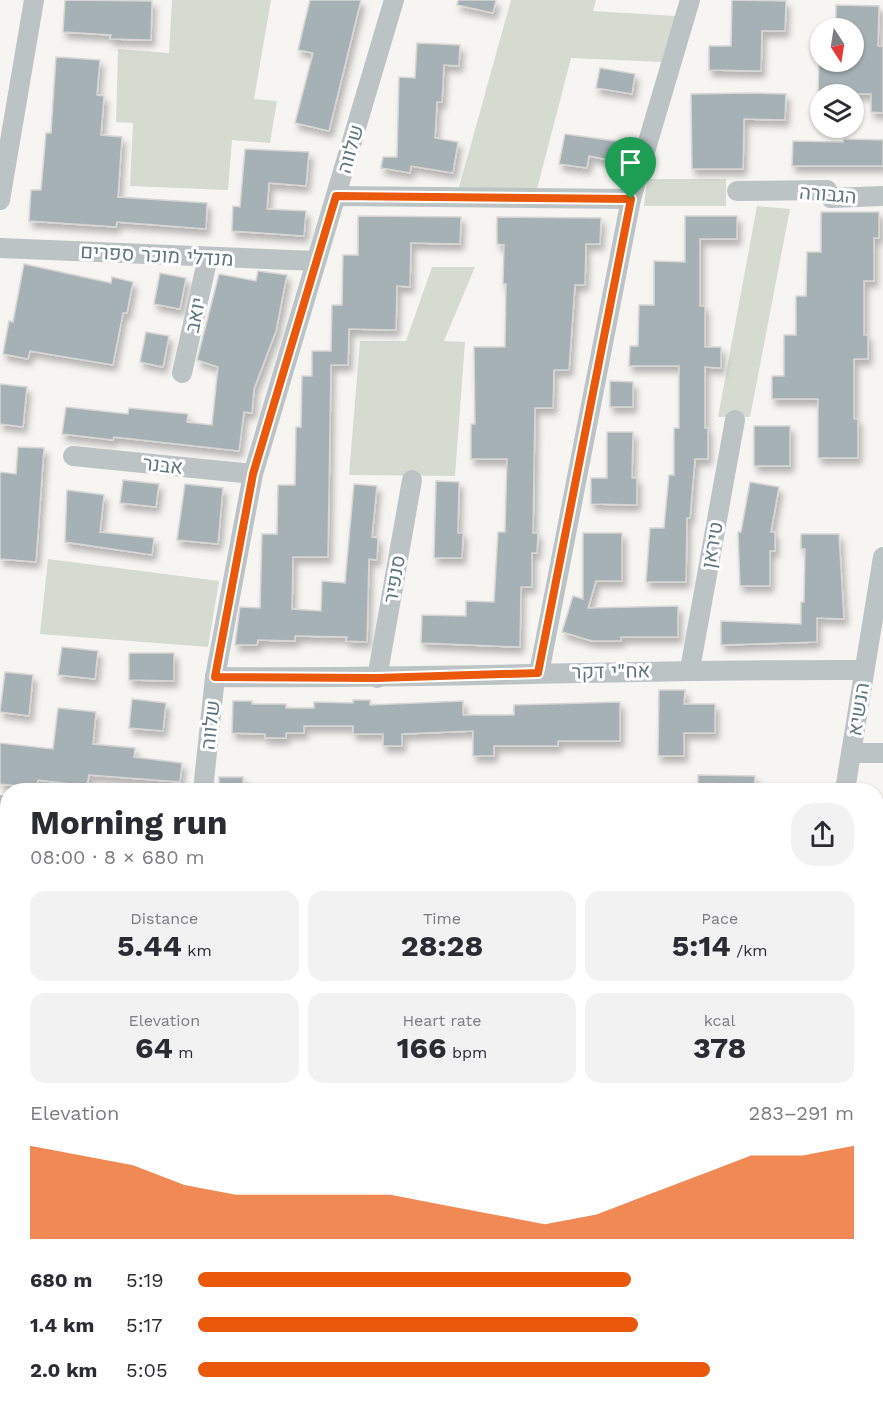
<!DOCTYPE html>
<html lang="en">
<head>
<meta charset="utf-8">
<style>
	:root { --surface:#fff; --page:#f2f2f3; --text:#2b2b33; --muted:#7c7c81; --accent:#ea580c }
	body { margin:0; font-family:"Work Sans",Heebo,sans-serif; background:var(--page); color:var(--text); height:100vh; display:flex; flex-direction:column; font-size:22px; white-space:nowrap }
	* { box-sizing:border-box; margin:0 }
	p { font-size:20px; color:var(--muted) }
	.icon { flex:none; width:33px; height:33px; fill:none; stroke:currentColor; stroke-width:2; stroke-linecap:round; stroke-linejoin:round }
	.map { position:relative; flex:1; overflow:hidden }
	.drawer { position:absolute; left:0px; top:783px; width:884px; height:621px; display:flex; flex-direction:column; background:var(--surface); border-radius:24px 24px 0 0; box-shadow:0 2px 4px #0004 }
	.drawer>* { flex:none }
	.needle { width:39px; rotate:168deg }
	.fabs { position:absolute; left:810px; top:18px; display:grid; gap:12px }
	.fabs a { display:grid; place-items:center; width:54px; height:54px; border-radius:50%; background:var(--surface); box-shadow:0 2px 4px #0004; font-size:30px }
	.pin { position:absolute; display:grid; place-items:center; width:51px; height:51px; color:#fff; margin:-62px -26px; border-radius:50% 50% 50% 0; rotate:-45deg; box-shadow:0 0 6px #0007 }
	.pin .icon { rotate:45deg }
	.round { display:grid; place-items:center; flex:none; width:63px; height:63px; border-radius:24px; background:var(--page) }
	.overview { display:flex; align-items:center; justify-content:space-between; height:102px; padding:0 30px }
	h1 { font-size:33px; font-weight:700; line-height:45px }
	.figures { display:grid; grid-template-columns:repeat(3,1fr); gap:9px; height:102px; padding:6px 30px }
	.figures div { display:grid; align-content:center; border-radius:15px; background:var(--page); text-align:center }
	.figures b { font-size:30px; font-weight:700 }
	.figures small { font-size:16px; font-weight:400 }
	.figures p { font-size:16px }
	.chart { height:168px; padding:12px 30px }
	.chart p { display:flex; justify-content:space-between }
	.chart svg { width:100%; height:108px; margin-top:6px; fill:var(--accent); opacity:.7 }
	ul { padding:0 30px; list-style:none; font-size:20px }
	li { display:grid; grid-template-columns:96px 72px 1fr; align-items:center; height:45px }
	li i { height:15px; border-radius:8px; background:var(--accent) }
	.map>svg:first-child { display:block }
	.green { fill:#d6dbd1 }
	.building { fill:#a5b1b4; stroke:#d7d6d4; stroke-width:1.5; filter:url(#shadow) }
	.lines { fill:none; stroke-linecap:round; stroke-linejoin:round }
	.minor { stroke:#bcc3c5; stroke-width:20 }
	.route-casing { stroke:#fff; stroke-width:12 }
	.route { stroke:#ea580c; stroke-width:8 }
	.labels { text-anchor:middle; stroke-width:6; stroke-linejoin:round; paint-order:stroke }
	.street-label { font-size:20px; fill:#5f777e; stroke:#fff }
</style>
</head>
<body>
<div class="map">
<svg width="883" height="1404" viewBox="0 0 883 1404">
	<defs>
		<filter id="shadow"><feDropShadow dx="3.5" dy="6" stdDeviation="3" flood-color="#0004"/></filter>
	</defs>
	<rect width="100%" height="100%" fill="#f6f5f2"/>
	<g class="green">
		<path d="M 172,0 L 271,0 L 254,99 L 277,101 L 270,143 L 232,140 L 228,190 L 130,186 L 133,123 L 116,122 L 118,49 L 169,53 Z"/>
		<path d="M 511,0 L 596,0 L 593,11 L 676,16 L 662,62 L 571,58 L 536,193 L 458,191 Z"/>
		<path d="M 647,179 L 726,179 L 726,206 L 644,206 Z"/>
		<path d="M 757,206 L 790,209 L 750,417 L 718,417 Z"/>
		<path d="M 432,267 L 475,267 L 444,341 L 465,342 L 455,476 L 349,475 L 360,341 L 406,341 Z"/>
		<path d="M 48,559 L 219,581 L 208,647 L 40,634 Z"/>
	</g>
	<g class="building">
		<path d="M 65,0 L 152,1 L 151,40 L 110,39 L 111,35 L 63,32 Z"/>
		<path d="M 310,0 L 361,0 L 329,131 L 295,123 L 313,53 L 298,50 Z"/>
		<path d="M 458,0 L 496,0 L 493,13 L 457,5 Z"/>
		<path d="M 732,0 L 786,1 L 785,31 L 762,31 L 761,71 L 709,70 L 709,46 L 731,46 Z"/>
		<path d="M 836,5 L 879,6 L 878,46 L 883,46 L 883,113 L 871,112 L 871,94 L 818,94 L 819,62 L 854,62 L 854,28 L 836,28 Z"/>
		<path d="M 417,43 L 460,45 L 459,66 L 444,65 L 442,102 L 437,102 L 435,138 L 458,142 L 453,173 L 411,166 L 410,173 L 381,168 L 383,157 L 397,157 L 399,77 L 415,78 Z"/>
		<path d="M 56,57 L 100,60 L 97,95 L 104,96 L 101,135 L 122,137 L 118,197 L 207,203 L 206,229 L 117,222 L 116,227 L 29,221 L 31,190 L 41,190 L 46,133 L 51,133 Z"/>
		<path d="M 600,68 L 635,74 L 632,94 L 596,88 Z"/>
		<path d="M 750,93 L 786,94 L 785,120 L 744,119 L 743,169 L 692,169 L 691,94 Z"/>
		<path d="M 565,134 L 622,142 L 619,162 L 589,156 L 587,168 L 559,164 Z"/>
		<path d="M 844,139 L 883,140 L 883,166 L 792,166 L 793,141 L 843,142 Z"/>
		<path d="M 245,149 L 309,152 L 306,186 L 269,183 L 267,209 L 306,211 L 304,236 L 232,231 L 233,206 L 240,207 Z"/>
		<path d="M 821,212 L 879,212 L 879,238 L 874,238 L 874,281 L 864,281 L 864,335 L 868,335 L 868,359 L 854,359 L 854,419 L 858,419 L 858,458 L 818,458 L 818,399 L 772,399 L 772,376 L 784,376 L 784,335 L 796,335 L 796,296 L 806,296 L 807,252 L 821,252 Z"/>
		<path d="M 358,216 L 461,217 L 460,244 L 411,243 L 410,287 L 397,286 L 396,330 L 349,329 L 348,365 L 331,365 L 328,557 L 293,557 L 292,609 L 321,611 L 322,581 L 345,583 L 354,484 L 377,486 L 372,537 L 378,538 L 377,560 L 369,559 L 367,642 L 346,641 L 347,637 L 295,636 L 295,641 L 258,640 L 257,645 L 235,645 L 240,607 L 260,608 L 262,534 L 277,534 L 278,485 L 295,485 L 296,427 L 301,427 L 302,376 L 312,376 L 312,351 L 331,351 L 332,305 L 342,305 L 343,255 L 358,255 Z"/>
		<path d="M 685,216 L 737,216 L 737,239 L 700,239 L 700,306 L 705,306 L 705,347 L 721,347 L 721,368 L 705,367 L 705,428 L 708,428 L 708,459 L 695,459 L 690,518 L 687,518 L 686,582 L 646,582 L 650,528 L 664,528 L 669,475 L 674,475 L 674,428 L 679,428 L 679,366 L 629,366 L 630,346 L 638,346 L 639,305 L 654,305 L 654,261 L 685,262 Z"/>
		<path d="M 497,217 L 601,218 L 600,244 L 586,244 L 585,285 L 575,285 L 569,370 L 554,370 L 553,408 L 535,408 L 533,533 L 538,533 L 537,553 L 532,553 L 532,587 L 521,587 L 520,647 L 421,643 L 422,615 L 466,616 L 466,601 L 494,602 L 498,532 L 505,532 L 507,459 L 471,459 L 471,424 L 475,424 L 474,347 L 505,347 L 506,284 L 503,284 L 504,245 L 497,244 Z"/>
		<path d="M 24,264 L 111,283 L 112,277 L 133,282 L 127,313 L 123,313 L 113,365 L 30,351 L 28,359 L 3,354 L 9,321 L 13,322 Z"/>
		<path d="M 258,271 L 287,275 L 276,331 L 254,389 L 252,413 L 244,412 L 239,451 L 114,437 L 113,440 L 62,434 L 66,407 L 128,414 L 129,408 L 188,414 L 187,422 L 212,425 L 218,367 L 197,360 L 219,274 L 256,281 Z"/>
		<path d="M 160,273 L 186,278 L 180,309 L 154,304 Z"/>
		<path d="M 146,332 L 169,336 L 163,367 L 140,362 Z"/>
		<path d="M 610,381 L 633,382 L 633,407 L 610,407 Z"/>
		<path d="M 0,384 L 27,387 L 23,427 L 0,424 Z"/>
		<rect x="754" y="426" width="36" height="40"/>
		<path d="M 607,432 L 633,432 L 632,478 L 637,478 L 637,505 L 591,504 L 591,478 L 607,478 Z"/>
		<path d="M 18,447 L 44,448 L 36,562 L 0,559 L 0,472 L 16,474 Z"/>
		<path d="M 123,480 L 159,484 L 156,507 L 120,503 Z"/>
		<path d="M 436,481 L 459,482 L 458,533 L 463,533 L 462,558 L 434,558 Z"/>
		<path d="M 750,482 L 779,487 L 771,532 L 775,532 L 775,551 L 770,551 L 770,586 L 740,586 L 738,532 L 741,532 Z"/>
		<path d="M 185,484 L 223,488 L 218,544 L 177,540 Z"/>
		<path d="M 67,490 L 104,495 L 100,532 L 154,538 L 152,555 L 65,542 Z"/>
		<path d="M 583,533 L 622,533 L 622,581 L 596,581 L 588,608 L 678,606 L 678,637 L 621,637 L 621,641 L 592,641 L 562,632 L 573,596 L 583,599 Z"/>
		<path d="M 801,534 L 839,534 L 844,619 L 817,618 L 817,642 L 721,645 L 721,621 L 801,624 L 801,602 L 804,602 L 805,549 L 801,549 Z"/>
		<path d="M 62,647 L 98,651 L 95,679 L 58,675 Z"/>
		<path d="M 129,653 L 174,653 L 174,681 L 129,680 Z"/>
		<path d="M 5,672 L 33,675 L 29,716 L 0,712 Z"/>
		<path d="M 659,690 L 685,690 L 684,704 L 715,704 L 715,733 L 684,733 L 684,756 L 658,756 Z"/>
		<path d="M 132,699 L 166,703 L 163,731 L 129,728 Z"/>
		<path d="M 353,700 L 370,700 L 370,705 L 463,701 L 463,715 L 514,715 L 514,705 L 620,702 L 620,741 L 558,741 L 558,746 L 494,746 L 494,756 L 473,756 L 473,731 L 402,734 L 402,746 L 383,746 L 383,734 L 353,734 L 353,726 L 304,726 L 304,733 L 286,733 L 286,738 L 265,738 L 265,734 L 232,733 L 233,701 L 252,701 L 252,704 L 286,704 L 286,708 L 314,708 L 314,702 L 353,703 Z"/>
		<path d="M 58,708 L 96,712 L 93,744 L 135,748 L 134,757 L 182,763 L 180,782 L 89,775 L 87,786 L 38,780 L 37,788 L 0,784 L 0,743 L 53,749 Z"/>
		<path d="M 698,775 L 755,776 L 754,790 L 698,790 Z"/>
		<rect x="219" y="777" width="24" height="13"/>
	</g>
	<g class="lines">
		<g class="minor">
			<path d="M 737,191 L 827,190 L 831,198 L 883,196"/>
			<path d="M 336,196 L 631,199"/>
			<path d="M 0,200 L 34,0"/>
			<path d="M 0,248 L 315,261"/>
			<path d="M 182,373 L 208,257"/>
			<path d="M 73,456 L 253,474"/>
			<path d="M 690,669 L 735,420"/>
			<path d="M 539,673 L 631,199 L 690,0"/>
			<path d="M 215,677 C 431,679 648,669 864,670"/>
			<path d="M 377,678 L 412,480"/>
			<path d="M 851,753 L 883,753"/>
			<path d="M 203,790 L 215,677 L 253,474 L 394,0"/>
			<path d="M 845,790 L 883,557"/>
			<path d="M 0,805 L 8,805"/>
			<path d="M 876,941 L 883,941"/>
			<path d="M 0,967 L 8,965"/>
			<path d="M 0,1130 L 8,1130"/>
			<path d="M 229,1396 L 230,1404"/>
			<path d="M 4,1404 L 8,1396"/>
			<path d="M 362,1404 L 365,1396"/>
			<path d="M 751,1404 L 752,1396"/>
		</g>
	</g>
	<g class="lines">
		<g class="route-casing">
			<path id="route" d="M 336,196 L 631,199 L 538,673 L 377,678 L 215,677 L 253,474 Z"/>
		</g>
		<use href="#route" class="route"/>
	</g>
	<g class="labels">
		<g class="street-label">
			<text transform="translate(350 149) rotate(-74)" y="7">שלווה</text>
			<text transform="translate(828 194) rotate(5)" y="7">הגבורה</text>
			<text transform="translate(157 255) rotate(3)" y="7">מנדלי מוכר ספרים</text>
			<text transform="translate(195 315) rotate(-78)" y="7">יואב</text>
			<text transform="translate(163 465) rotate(6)" y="7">אבנר</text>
			<text transform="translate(712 545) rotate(-80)" y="7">טיראן</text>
			<text transform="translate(394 579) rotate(-80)" y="7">סנפיר</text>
			<text transform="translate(611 671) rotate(-1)" y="7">אח"י דקר</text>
			<text transform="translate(858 709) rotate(-81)" y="7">הנשיא</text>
			<text transform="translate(210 725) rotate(-84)" y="7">שלווה</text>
		</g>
	</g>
</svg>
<div class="fabs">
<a><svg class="needle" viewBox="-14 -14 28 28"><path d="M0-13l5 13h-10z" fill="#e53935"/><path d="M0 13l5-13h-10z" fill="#7c7c81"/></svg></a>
<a><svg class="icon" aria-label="layers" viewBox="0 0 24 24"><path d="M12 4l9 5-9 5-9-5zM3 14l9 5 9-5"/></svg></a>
</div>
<div class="pin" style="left:631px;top:199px;background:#1e9e55"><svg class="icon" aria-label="arrive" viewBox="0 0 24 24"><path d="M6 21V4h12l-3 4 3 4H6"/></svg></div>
<section class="drawer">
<div class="overview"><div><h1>Morning run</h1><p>08:00 · 8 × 680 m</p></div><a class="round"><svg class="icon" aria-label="share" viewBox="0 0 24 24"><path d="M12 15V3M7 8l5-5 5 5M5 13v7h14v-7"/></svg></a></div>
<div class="figures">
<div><p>Distance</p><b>5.44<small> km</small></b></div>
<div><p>Time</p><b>28:28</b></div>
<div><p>Pace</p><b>5:14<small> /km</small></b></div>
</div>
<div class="figures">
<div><p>Elevation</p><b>64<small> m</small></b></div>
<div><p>Heart rate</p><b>166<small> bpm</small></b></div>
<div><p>kcal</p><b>378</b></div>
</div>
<div class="chart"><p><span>Elevation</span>283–291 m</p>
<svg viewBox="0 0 160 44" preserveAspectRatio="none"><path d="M0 44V6L10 10L20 14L30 22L40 26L50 26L60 26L70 26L80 30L90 34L100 38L110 34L120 26L130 18L140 10L150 10L160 6V44z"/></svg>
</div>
<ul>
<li><b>680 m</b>5:19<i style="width:66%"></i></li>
<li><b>1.4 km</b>5:17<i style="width:67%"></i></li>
<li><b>2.0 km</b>5:05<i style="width:78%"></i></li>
</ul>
</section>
</div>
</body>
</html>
